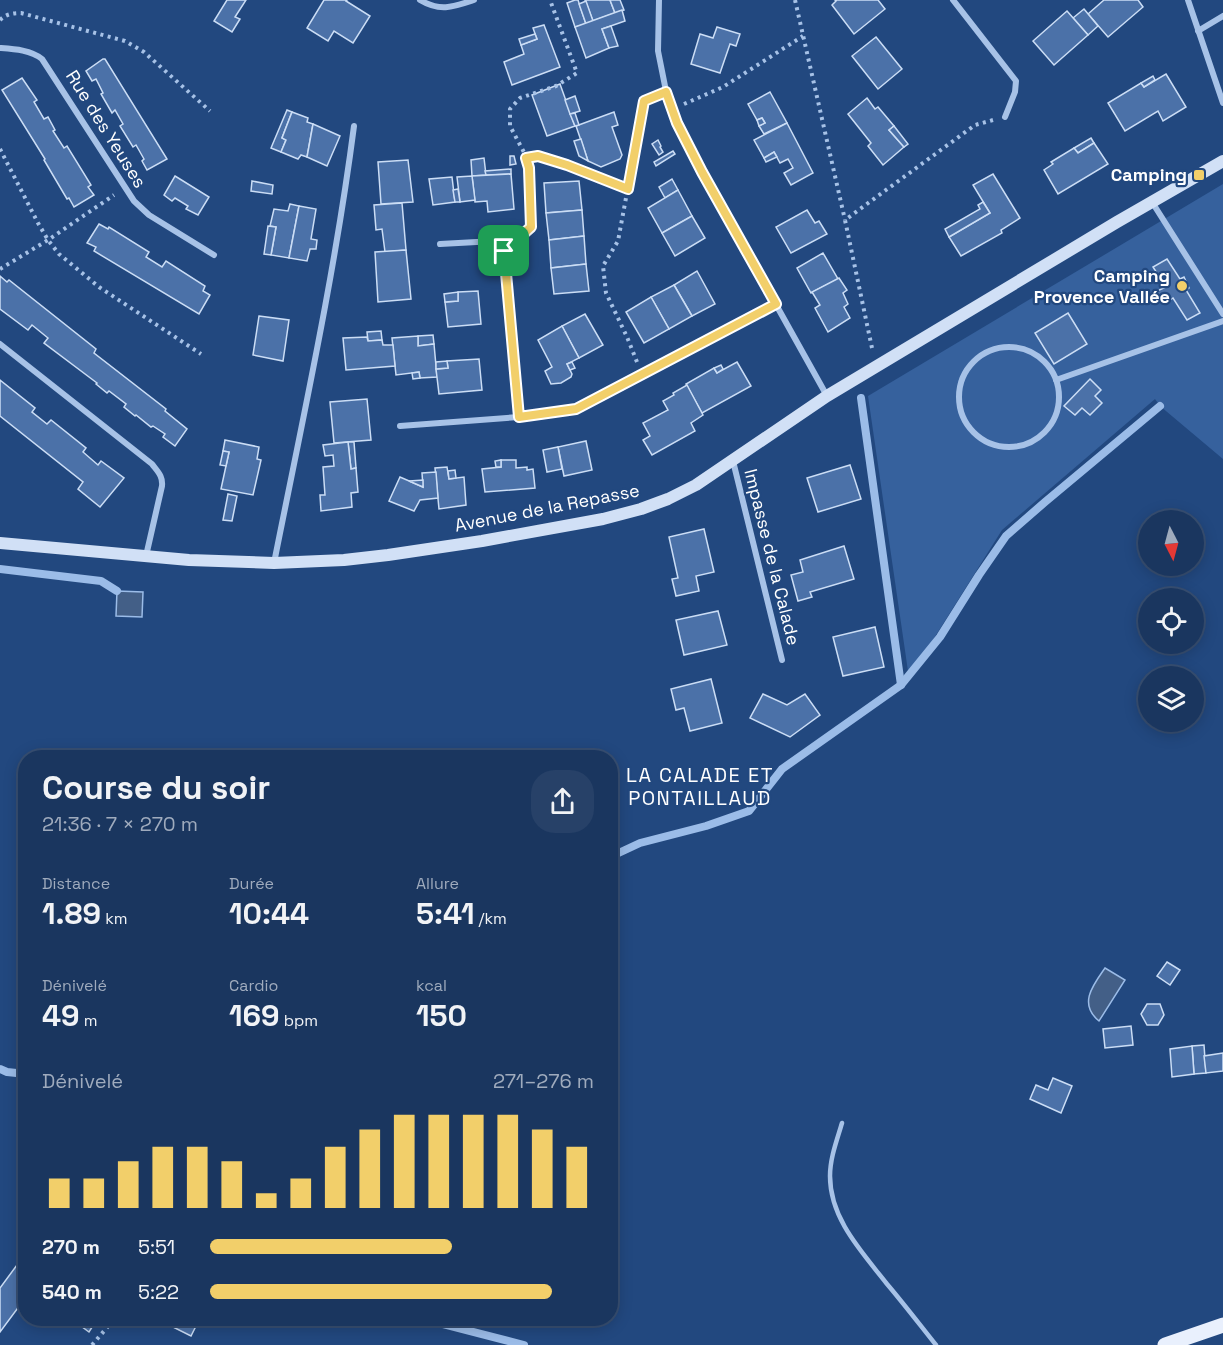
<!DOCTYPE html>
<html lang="fr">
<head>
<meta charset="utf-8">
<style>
	:root { --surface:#1a365f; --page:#274168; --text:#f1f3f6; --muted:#9fabbd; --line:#385074; --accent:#f2cf6a }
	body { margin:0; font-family:"Space Grotesk",sans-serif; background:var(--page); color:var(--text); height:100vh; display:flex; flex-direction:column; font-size:22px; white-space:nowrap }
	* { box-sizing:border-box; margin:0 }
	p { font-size:20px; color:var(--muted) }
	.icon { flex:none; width:33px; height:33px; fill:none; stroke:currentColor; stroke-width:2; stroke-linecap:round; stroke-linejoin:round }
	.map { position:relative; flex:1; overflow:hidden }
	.details { position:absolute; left:18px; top:750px; width:600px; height:576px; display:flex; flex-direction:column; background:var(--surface); border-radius:24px; box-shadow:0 3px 15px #0003,0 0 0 2px var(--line) }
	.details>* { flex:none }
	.needle { width:39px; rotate:174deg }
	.tools { position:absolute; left:1138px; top:510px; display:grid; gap:12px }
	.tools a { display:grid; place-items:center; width:66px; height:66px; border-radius:50%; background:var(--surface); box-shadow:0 3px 15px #0003,0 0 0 2px var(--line); font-size:30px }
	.pin { position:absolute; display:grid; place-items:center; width:51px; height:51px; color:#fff; margin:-26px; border-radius:12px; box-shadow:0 3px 9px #0006 }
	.round { display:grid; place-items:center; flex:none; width:63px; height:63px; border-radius:24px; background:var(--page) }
	.summary { display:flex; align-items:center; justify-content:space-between; height:102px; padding:0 24px }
	h1 { font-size:33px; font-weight:700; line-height:45px }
	.metrics { display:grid; grid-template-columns:repeat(3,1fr); gap:9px; height:102px; padding:6px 24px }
	.metrics div { display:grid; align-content:center }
	.metrics b { font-size:30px; font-weight:700 }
	.metrics small { font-size:16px; font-weight:400 }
	.metrics p { font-size:16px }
	.chart { height:168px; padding:12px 24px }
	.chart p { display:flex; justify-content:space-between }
	.chart svg { width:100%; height:108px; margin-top:6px; stroke:var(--accent); stroke-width:6 }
	ul { padding:0 24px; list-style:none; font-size:20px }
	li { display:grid; grid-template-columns:96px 72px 1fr; align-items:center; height:45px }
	li i { height:15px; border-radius:8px; background:var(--accent) }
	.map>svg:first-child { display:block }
	.green { fill:#36619d }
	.water { fill:#435f87; stroke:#9bbce8; stroke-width:1.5 }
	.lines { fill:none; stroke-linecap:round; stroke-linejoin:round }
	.stream { stroke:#9bbce8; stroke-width:8 }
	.building { fill:#4b71a8; stroke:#cbddf5; stroke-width:1.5 }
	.path { stroke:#a7c2e7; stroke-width:4; stroke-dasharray:3 4.5; stroke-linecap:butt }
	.lane { stroke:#a7c2e7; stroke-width:4.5 }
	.street { stroke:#a7c2e7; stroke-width:6 }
	.secondary { stroke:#d1e0f6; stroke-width:12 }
	.primary { stroke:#e9f0fd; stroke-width:15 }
	.route-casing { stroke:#fff; stroke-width:12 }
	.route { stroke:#f2cf6a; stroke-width:8 }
	.poi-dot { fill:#f2cf6a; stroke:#22487f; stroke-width:2 }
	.labels { text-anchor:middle; stroke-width:4.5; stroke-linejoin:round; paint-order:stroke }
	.street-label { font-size:18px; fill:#fff; stroke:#22487f }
	.poi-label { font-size:18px; font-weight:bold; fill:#fff; stroke:#22487f; text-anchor:end }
	.neighbourhood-label { font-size:20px; letter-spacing:1.5px; fill:#fff; stroke:#22487f }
</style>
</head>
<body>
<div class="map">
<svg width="1223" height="1345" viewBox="0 0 1223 1345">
	<rect width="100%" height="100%" fill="#22487f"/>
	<path class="green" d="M 1223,184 L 1223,459 L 1160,406 L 1155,399 L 1002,530 L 909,678 L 868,396 Z"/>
	<g class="water">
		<path d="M 117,591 L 143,592 L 142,617 L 116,616 Z"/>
		<path d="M 1105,968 L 1125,980 L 1099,1021 C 1078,1004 1093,985 1105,968 Z"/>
	</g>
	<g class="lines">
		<g class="stream">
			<path d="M 861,398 L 901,685"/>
			<path d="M 0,569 L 101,581 L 117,591"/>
			<path d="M 610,857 L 640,843 L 706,826 L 749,811 L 782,769 L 901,685 L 940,637 L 979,575 L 1006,536 L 1045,502 L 1160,406"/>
			<path d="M 0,1069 L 7,1072 L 26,1074"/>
			<path d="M 419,1318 L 524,1345"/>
		</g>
	</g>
	<g class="building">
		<path d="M 227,0 L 246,0 L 235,17 L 240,19 L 232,32 L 214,21 Z"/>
		<path d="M 324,0 L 347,0 L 346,1 L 370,16 L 353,43 L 334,31 L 328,41 L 307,28 Z"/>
		<path d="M 575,0 L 578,0 L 586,24 L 575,27 L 567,3 Z"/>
		<path d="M 585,0 L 610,0 L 615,13 L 593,21 Z"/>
		<path d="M 610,0 L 620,0 L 624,10 L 615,13 Z"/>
		<path d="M 835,0 L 878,0 L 885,9 L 854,34 L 832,5 L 836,1 Z"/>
		<path d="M 1104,0 L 1138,0 L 1143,7 L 1108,37 L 1088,14 Z"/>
		<path d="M 586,1 L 593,21 L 586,24 L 579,4 Z"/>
		<path d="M 1084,9 L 1098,26 L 1088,35 L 1073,18 Z"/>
		<path d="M 622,10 L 625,21 L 602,29 L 609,48 L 586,58 L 575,27 Z"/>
		<path d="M 1067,11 L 1088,35 L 1054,65 L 1033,41 Z"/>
		<path d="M 544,25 L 560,67 L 512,85 L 504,62 L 524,54 L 521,45 L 537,39 L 533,28 Z"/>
		<path d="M 611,26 L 618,46 L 609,48 L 602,29 Z"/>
		<path d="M 717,27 L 740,34 L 736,46 L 730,44 L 720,73 L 691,64 L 700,34 L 713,38 Z"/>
		<path d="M 535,34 L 537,39 L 521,45 L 519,39 Z"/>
		<path d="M 876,37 L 902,69 L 878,89 L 852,56 Z"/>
		<path d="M 103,59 L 105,59 L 167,159 L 147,170 L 142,161 L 144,159 L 136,145 L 133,147 L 120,126 L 123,124 L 115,110 L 112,113 L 101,94 L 103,93 L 96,79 L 92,81 L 86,71 Z"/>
		<path d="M 1166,74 L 1186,107 L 1163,121 L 1158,111 L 1125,131 L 1108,103 L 1141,83 L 1144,87 Z"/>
		<path d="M 1153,76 L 1155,80 L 1144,87 L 1141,83 Z"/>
		<path d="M 22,78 L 37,100 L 34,102 L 44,119 L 48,117 L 55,130 L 53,131 L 64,148 L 67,146 L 91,185 L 88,187 L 94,195 L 74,207 L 69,198 L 67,199 L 44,160 L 45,159 L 2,90 Z"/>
		<path d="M 560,84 L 575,126 L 547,136 L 532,95 Z"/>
		<path d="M 770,92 L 787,123 L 764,134 L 759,126 L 765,123 L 762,118 L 757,120 L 748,104 Z"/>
		<path d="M 575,96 L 580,111 L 570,114 L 565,100 Z"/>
		<path d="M 867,98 L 875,109 L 878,107 L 894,126 L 889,130 L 904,147 L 883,165 L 868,146 L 871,143 L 848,114 Z"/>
		<path d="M 287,110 L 292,112 L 282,138 L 286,140 L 281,152 L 271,148 Z"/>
		<path d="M 292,112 L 308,118 L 307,122 L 313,124 L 307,157 L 301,155 L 298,159 L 281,152 L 286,140 L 282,138 Z"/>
		<path d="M 614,112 L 618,125 L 612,127 L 622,155 L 620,159 L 601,167 L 588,161 L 576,126 Z"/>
		<path d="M 575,113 L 579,125 L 575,126 L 570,114 Z"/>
		<path d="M 762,118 L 765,123 L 759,126 L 757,120 Z"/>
		<path d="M 787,123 L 813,173 L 791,185 L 784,173 L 793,168 L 788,159 L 780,163 L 774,152 L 764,158 L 754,140 Z"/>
		<path d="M 313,124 L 340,136 L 327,166 L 307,157 Z"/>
		<path d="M 894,126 L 908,144 L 904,147 L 889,130 Z"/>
		<path d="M 1091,138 L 1094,143 L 1078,153 L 1074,148 Z"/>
		<path d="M 581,139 L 588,161 L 579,156 L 574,141 Z"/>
		<path d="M 658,140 L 661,146 L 660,147 L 663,152 L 659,155 L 652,144 Z"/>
		<path d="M 1094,143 L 1108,164 L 1058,194 L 1044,170 L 1053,164 L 1051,162 L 1074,148 L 1078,153 Z"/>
		<path d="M 673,151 L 675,154 L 656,166 L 654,162 Z"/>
		<path d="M 774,152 L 777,157 L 766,162 L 764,158 Z"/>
		<path d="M 510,156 L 514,156 L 516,164 L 510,165 Z"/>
		<path d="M 484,158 L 486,175 L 472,176 L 471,160 Z"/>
		<path d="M 408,160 L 413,202 L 381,204 L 378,162 Z"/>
		<path d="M 511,169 L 511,174 L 486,175 L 485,171 Z"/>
		<path d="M 511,174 L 514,209 L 488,212 L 487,201 L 475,202 L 472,176 Z"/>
		<path d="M 993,174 L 1020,218 L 1001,230 L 1002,233 L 961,256 L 949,237 L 990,213 L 973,185 Z"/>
		<path d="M 175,176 L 209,197 L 198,215 L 186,209 L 188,206 L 175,198 L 172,201 L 164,195 Z"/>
		<path d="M 472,176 L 475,200 L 460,202 L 457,177 Z"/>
		<path d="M 452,177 L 455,202 L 433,205 L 429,179 Z"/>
		<path d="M 672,179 L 678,190 L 665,198 L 659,187 Z"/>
		<path d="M 252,181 L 273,185 L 272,194 L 251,191 Z"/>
		<path d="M 579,181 L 582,210 L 546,213 L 544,183 Z"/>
		<path d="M 458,189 L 460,202 L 455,202 L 453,190 Z"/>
		<path d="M 678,190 L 692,216 L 662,233 L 648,208 Z"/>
		<path d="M 983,202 L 990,213 L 949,237 L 945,229 L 980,209 L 978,205 Z"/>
		<path d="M 402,203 L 406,250 L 385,252 L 382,229 L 376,230 L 374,205 Z"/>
		<path d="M 290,204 L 299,206 L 289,258 L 271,255 L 276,227 L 270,226 L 274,209 L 288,211 Z"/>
		<path d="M 299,206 L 316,209 L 311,239 L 317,240 L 316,249 L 310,249 L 307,261 L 289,258 Z"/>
		<path d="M 582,210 L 584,236 L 549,240 L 546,213 Z"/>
		<path d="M 807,210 L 815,223 L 819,221 L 827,234 L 791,253 L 776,227 Z"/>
		<path d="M 692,216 L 705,238 L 675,256 L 662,233 Z"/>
		<path d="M 99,224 L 108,229 L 109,227 L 149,252 L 146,257 L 162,267 L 166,261 L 205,286 L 203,291 L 210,295 L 199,314 L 94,251 L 96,247 L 87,243 Z"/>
		<path d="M 268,226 L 276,227 L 271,255 L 264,254 Z"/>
		<path d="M 584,236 L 586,264 L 551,268 L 549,240 Z"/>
		<path d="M 406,250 L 411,299 L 378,302 L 375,252 Z"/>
		<path d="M 823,253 L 838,279 L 811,293 L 797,268 Z"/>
		<path d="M 1167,259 L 1180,279 L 1184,277 L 1189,288 L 1186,290 L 1200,313 L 1187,320 L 1173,298 L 1164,304 L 1157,291 L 1166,287 L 1153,267 Z"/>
		<path d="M 586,264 L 589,291 L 554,294 L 551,268 Z"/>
		<path d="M 697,271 L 715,304 L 692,316 L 674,285 Z"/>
		<path d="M 0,276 L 7,282 L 9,280 L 96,349 L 94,353 L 166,409 L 165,411 L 187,429 L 175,446 L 163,437 L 165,434 L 153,426 L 151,427 L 136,415 L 135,416 L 124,407 L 126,404 L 109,391 L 107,393 L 96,384 L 97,383 L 44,343 L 48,338 L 32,325 L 28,330 L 0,309 Z"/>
		<path d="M 839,278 L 847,290 L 843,293 L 848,304 L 844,307 L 850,318 L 828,332 L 815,308 L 820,305 L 812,292 Z"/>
		<path d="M 674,285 L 692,316 L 669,329 L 651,297 Z"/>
		<path d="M 478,291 L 481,324 L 448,327 L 445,302 L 458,301 L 458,292 Z"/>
		<path d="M 458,292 L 458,301 L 445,302 L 444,294 Z"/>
		<path d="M 651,297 L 669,329 L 644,343 L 626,312 Z"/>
		<path d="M 1068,313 L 1087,344 L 1054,364 L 1035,333 Z"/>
		<path d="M 585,314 L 603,345 L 579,358 L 562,326 Z"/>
		<path d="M 259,316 L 289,320 L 283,361 L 253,355 Z"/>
		<path d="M 562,326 L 579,358 L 567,364 L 572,374 L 571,377 L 561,383 L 551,384 L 545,371 L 552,367 L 538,340 Z"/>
		<path d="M 381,331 L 382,340 L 368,341 L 367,332 Z"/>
		<path d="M 433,335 L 434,344 L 418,346 L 418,336 Z"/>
		<path d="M 418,336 L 418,346 L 434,344 L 437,377 L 420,378 L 419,372 L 396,375 L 392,338 Z"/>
		<path d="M 367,337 L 368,341 L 382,340 L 383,345 L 393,345 L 395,366 L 346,370 L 343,338 Z"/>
		<path d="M 479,359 L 482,390 L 439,394 L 436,369 L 448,368 L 447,361 Z"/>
		<path d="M 447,361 L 448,368 L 436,369 L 436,362 Z"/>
		<path d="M 572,362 L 575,368 L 570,370 L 567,364 Z"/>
		<path d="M 737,362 L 751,386 L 702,413 L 686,384 L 714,368 L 717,373 Z"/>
		<path d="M 721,365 L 723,369 L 717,373 L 714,368 Z"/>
		<path d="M 419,372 L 420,378 L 413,379 L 412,373 Z"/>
		<path d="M 1090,379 L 1101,390 L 1095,396 L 1102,403 L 1090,415 L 1082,408 L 1075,415 L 1064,406 Z"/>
		<path d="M 0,380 L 35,408 L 32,412 L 47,424 L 51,420 L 86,448 L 83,452 L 98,465 L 101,461 L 124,478 L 100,507 L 78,489 L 83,482 L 0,416 Z"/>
		<path d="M 687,385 L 703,415 L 691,423 L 695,431 L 652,455 L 643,440 L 650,436 L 643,423 L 668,410 L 663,401 L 674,395 L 673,393 Z"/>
		<path d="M 367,399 L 371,440 L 334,443 L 330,402 Z"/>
		<path d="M 225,440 L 259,447 L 257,459 L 261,460 L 253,495 L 221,489 L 229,452 L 223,451 Z"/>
		<path d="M 586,441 L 592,470 L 564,476 L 558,447 Z"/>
		<path d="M 348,442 L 354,442 L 356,468 L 351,469 Z"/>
		<path d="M 348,442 L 351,469 L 356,468 L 358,492 L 351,493 L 352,507 L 321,511 L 320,495 L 325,495 L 323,467 L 334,466 L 333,455 L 325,456 L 323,445 Z"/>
		<path d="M 558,447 L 562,469 L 547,472 L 543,450 Z"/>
		<path d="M 223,451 L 229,452 L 226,466 L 220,465 Z"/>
		<path d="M 501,460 L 516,460 L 516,468 L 527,467 L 527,470 L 533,469 L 535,488 L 485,492 L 482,469 L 501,467 Z"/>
		<path d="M 501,460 L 501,467 L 496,467 L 495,461 Z"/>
		<path d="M 850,465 L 861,499 L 818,512 L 807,478 Z"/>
		<path d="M 447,467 L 449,479 L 464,477 L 466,505 L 439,509 L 435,468 Z"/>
		<path d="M 455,470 L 456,478 L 449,479 L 448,471 Z"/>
		<path d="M 436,472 L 438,498 L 420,500 L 414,511 L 389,501 L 400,477 L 423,487 L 422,473 Z"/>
		<path d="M 423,480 L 423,487 L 409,481 Z"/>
		<path d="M 228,494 L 237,496 L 232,521 L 223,520 Z"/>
		<path d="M 704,529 L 714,572 L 696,576 L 699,591 L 676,596 L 672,579 L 678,578 L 669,537 Z"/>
		<path d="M 844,546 L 854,579 L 810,592 L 812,597 L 798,601 L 791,575 L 803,572 L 800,560 Z"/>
		<path d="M 718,611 L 727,645 L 684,655 L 676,620 Z"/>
		<path d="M 875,627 L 884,667 L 843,676 L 833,637 Z"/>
		<path d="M 711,679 L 722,723 L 690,731 L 684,708 L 676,710 L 671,689 Z"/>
		<path d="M 763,694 L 787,705 L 805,694 L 820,715 L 790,737 L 750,718 Z"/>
		<path d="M 1167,962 L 1180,970 L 1170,985 L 1157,976 Z"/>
		<path d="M 1147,1004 L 1160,1004 L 1164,1015 L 1158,1025 L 1147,1025 L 1141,1014 Z"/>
		<path d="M 1131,1026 L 1133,1045 L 1105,1048 L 1103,1029 Z"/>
		<path d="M 1204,1045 L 1206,1073 L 1194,1074 L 1192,1046 Z"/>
		<path d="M 1192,1046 L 1194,1074 L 1172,1077 L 1170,1049 Z"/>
		<path d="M 1223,1053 L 1223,1071 L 1206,1073 L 1204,1056 Z"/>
		<path d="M 1053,1078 L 1072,1086 L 1061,1113 L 1030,1099 L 1036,1085 L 1048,1090 Z"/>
		<path d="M 17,1265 L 26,1270 L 26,1297 L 0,1332 L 0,1288 Z"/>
		<path d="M 70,1318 L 98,1318 L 89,1332 Z"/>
		<path d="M 155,1318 L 200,1318 L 191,1336 Z"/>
	</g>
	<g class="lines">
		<g class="path">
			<path d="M 795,0 L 845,220"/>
			<path d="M 0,20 C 6,14 13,13 21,13 L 125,41 L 144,52 L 210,111"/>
			<path d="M 684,104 L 723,87 L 803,36"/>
			<path d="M 0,149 L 38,223 L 48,240 L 59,254 L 99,287 L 201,354"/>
			<path d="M 527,158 L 538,156 L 567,165 L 628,189"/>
			<path d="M 515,241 L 531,227 L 529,168 L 527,158 L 510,126 L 510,109 L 520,98 L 556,86 L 577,73 L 550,0"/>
			<path d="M 0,269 L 48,240 L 114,195"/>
			<path d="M 872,348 L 845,220 L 975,125 L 993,120"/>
			<path d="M 637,362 L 627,337 L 606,293 L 603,266 L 618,241 L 644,101 L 654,96"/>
			<path d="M 92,1345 L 110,1324 L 113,1318"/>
		</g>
		<path class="lane" d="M 842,1123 C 837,1140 830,1158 830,1176 C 830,1219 862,1252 887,1284 C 904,1304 920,1325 936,1345"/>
		<g class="street">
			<path d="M 420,0 C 440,12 453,7 474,0"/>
			<path d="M 659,0 L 658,51 L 666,91 L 677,123 L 702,172 L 827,396"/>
			<path d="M 953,0 L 1016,81 L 1015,92 L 1005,117"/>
			<path d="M 1188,0 L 1223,103"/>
			<path d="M 1198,31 L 1223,16"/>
			<path d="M 0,48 C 14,49 31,50 42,59 L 134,201 L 149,215 L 214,255"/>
			<path d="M 1152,202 L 1223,314"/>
			<path d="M 440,244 L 495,241 L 498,242 L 503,247 L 519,417"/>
			<path d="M 0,344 L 152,464 C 158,472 163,476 162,486 L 146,556"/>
			<circle cx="1009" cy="397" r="50"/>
			<path d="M 1056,380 L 1223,321"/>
			<path d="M 400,426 L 519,417 L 576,409 L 776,305"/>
			<path d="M 733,461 L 782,660"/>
			<path d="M 274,563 C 303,418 335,273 354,126"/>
		</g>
		<path class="secondary" d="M 0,543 L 189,560 L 274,563 L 344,560 L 388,555 L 482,541 L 603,519 L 641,509 L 668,499 L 696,485 L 827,396 L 1117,222 L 1223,161"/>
		<path class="primary" d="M 1165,1345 L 1223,1325"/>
	</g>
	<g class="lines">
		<g class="route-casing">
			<path id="route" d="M 666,92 L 677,123 L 702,172 L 776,304 L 576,409 L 519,417 L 504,251 L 531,227 L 529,168 L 526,158 L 538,156 L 567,165 L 628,189 L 644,101 Z"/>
		</g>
		<use href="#route" class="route"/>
	</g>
	<g class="poi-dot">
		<rect x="1193" y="169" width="12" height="12" rx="3"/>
		<circle cx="1182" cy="286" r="6"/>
	</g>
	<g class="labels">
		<g class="street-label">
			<text transform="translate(106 129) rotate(58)" y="6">Rue des Yeuses</text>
			<text transform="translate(547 508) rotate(-11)" y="6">Avenue de la Repasse</text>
			<text transform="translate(772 557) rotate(76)" y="6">Impasse de la Calade</text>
		</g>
		<g class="poi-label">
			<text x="1187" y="181">Camping</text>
			<text x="1170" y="282">Camping<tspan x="1170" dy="21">Provence Vallée</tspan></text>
		</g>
		<g class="neighbourhood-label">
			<text x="700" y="782">LA CALADE ET<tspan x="700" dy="23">PONTAILLAUD</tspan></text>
		</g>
	</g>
</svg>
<div class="tools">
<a><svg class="needle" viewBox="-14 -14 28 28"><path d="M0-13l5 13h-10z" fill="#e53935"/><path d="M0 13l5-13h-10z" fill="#9fabbd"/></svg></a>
<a><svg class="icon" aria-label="locate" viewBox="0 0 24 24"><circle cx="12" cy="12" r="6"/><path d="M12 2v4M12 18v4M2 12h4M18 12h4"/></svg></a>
<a><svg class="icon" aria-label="layers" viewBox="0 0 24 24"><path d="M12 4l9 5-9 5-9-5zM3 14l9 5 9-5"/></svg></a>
</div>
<div class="pin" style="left:504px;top:251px;background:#1e9e55"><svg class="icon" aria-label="arrive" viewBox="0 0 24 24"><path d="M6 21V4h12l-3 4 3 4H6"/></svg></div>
<section class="details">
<div class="summary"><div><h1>Course du soir</h1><p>21:36 · 7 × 270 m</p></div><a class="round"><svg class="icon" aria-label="share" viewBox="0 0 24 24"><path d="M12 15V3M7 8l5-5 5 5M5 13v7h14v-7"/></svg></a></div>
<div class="metrics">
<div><p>Distance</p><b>1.89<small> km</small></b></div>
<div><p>Durée</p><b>10:44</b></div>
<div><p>Allure</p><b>5:41<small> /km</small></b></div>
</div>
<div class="metrics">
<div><p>Dénivelé</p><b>49<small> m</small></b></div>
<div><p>Cardio</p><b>169<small> bpm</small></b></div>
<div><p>kcal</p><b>150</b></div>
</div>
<div class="chart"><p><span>Dénivelé</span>271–276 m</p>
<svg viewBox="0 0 160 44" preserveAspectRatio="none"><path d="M5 44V32M15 44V32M25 44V25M35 44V19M45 44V19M55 44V25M65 44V38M75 44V32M85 44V19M95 44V12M105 44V6M115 44V6M125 44V6M135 44V6M145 44V12M155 44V19"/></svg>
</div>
<ul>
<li><b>270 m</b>5:51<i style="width:63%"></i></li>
<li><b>540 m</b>5:22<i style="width:89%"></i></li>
</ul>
</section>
</div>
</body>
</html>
